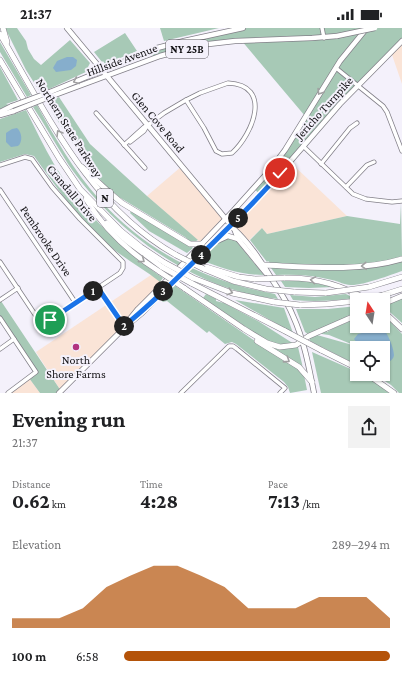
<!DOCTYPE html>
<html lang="en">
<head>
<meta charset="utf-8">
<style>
	:root { --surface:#fff; --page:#f2f2f2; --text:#202124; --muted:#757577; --accent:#b45309 }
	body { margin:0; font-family:"Crimson Pro",serif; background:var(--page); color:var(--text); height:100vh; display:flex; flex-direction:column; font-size:15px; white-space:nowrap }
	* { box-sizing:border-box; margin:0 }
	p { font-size:13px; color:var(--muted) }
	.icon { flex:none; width:22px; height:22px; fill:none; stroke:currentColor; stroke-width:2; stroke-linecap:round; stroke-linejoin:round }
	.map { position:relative; height:365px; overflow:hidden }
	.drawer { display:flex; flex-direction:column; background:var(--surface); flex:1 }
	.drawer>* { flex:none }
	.needle { width:26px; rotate:348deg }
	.fabs { position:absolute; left:350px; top:265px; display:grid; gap:8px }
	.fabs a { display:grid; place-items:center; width:40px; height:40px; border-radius:0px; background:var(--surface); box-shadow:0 1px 3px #0004; font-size:20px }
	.pin { position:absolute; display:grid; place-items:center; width:34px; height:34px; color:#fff; margin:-17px; border:2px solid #fff; border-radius:50%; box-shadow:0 1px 4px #0007 }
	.km { position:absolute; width:20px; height:20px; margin:-10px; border-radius:50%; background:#222; color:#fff; font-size:11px; line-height:20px; text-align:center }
	.round { display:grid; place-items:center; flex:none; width:42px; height:42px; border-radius:0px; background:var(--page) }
	.headline { display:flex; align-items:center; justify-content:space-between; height:68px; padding:0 12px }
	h1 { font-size:22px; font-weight:700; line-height:30px }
	.figures { display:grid; grid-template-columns:repeat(3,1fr); gap:6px; height:68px; padding:4px 12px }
	.figures div { display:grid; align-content:center }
	.figures b { font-size:20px; font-weight:700 }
	.figures small { font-size:11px; font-weight:400 }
	.figures p { font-size:11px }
	.chart { height:112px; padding:8px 12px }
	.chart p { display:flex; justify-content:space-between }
	.chart svg { width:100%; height:72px; margin-top:4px; fill:var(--accent); opacity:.7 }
	ul { padding:0 12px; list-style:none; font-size:13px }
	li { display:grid; grid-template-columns:64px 48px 1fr; align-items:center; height:30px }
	li i { height:10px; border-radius:5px; background:var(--accent) }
	.status { display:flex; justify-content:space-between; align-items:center; height:28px; padding:0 20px; background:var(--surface); direction:ltr }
	.status svg { height:11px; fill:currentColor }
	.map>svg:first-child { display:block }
	.commercial { fill:#fae4d7 }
	.green { fill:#a7c9b6 }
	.water { fill:#86aecc }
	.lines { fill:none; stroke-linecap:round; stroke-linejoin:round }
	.minor-casing { stroke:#838089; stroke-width:5 }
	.major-casing { stroke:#838089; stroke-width:6 }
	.highway-casing { stroke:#838089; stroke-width:6 }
	.minor { stroke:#fff; stroke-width:3.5 }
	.major { stroke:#fff; stroke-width:4.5 }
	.highway { stroke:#fff; stroke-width:5 }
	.major-bridge-casing { stroke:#838089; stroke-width:6; stroke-linecap:butt }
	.highway-bridge-casing { stroke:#838089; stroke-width:6; stroke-linecap:butt }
	.major-bridge { stroke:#fff; stroke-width:4.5 }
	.highway-bridge { stroke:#fff; stroke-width:5 }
	.oneway { stroke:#a1a0a1 }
	.route-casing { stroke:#fff; stroke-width:8 }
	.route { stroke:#1a73e8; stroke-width:5 }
	.poi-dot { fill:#b23380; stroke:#f4f1fb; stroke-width:1.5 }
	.labels { text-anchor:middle; stroke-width:4; stroke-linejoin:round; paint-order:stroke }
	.shield { fill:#f4f1fb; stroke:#56555a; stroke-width:1 }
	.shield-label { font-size:11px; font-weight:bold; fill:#131215 }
	.street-label { font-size:12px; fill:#131215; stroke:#f4f1fb }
	.poi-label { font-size:12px; fill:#131215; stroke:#f4f1fb }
</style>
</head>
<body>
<div class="status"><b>21:37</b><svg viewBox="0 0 49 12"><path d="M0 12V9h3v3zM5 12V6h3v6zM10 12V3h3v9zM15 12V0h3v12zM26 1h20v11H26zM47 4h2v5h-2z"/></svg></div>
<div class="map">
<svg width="402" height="365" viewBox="0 0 402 365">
	<rect width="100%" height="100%" fill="#f4f1fb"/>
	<g class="commercial">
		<path d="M 402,13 L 402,56 L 391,24 Z"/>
		<path d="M 290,134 L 347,188 L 267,206 L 262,200 L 247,214 L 231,197 Z"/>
		<path d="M 182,138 L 226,191 L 202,216 L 147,168 Z"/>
		<path d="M 151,247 L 164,255 L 125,299 L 61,363 L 36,324 Z"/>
		<path d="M 29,350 L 40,365 L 8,365 Z"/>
	</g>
	<g class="green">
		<path d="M 5,0 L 17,0 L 26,13 L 28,21 L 34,31 L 41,37 L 70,12 L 90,35 L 88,39 L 90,41 L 88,43 L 47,62 L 40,64 L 26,42 Z"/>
		<path d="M 160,0 L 219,0 L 164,13 Z"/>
		<path d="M 243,0 L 402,0 L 402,13 L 378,36 L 261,167 L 254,161 L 265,148 L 305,88 L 241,12 L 221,14 L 153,31 L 150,23 Z"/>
		<path d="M 125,5 L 137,23 L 108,35 L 105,36 L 103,33 L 102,34 L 94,24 Z"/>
		<path d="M 0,14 L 31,67 L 27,69 L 0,24 Z"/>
		<path d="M 0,39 L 18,72 L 6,76 L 12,78 L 0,84 Z"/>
		<path d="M 59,69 L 90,116 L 147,168 L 198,212 L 192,215 L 185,209 L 119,169 L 105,157 L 87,136 L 55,89 L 47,74 Z"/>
		<path d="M 37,77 C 55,110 74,143 99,171 C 147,224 205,253 275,266 L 278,271 C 195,263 114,203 68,136 C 56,117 45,97 33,79 Z"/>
		<path d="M 26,82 C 35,100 44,119 54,136 C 81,181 120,221 163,250 L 160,254 C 141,239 120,228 102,212 C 75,187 55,157 34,128 L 25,126 L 0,134 L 0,91 Z"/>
		<path d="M 401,175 L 402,228 C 364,242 310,236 270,235 L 268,233 L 267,234 L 250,212 L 262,200 L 267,206 L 347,188 L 400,196 Z"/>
		<path d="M 132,182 L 191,218 L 193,220 L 187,225 L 149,203 L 130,185 Z"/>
		<path d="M 223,210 L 233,210 L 236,213 L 264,247 C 241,247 220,240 199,231 L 207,226 Z"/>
		<path d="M 402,232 L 402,243 C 390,247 362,258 350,257 C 345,257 338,253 332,252 C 314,247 295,246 276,247 L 271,240 L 352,240 Z"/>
		<path d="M 281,253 L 305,253 L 334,259 L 309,260 L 285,259 Z"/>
		<path d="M 174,257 L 252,311 L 300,342 L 304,347 L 307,362 L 290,365 L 288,359 L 284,354 L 236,316 L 232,314 L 225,316 L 209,303 L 207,305 L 167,273 L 163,274 L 160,271 Z"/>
		<path d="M 206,266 L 216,271 L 216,273 L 224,275 L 258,293 L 294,316 L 286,317 L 273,315 L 261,309 L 203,270 Z"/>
		<path d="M 346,266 L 354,270 C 334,273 313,274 293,272 L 290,267 L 315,269 Z"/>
		<path d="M 402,270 L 402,295 L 383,278 Z"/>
		<path d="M 235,272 L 284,280 L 293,305 Z"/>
		<path d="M 1,273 L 61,363 L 59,365 L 40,365 L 29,350 L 36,345 L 0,290 L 0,274 Z"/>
		<path d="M 357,278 L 357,285 L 347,288 L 348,289 L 308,306 L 305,304 L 296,281 L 328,281 Z"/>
		<path d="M 383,286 L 402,306 L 402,365 L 399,365 L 391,357 L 374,346 L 383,346 L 383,320 L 357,320 L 357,337 L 310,313 L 310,310 L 317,307 L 356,318 L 329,307 L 322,306 L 322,305 L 327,303 L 327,304 L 332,301 L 357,290 L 357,298 L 383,298 Z"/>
		<path d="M 274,319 L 282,321 L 298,319 L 303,340 L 302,337 L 301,338 L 273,320 Z"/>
		<path d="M 312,324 L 353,342 L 357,344 L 357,346 C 368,346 381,358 389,365 L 321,365 Z"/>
	</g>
	<g class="water">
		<path d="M 67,29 L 73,29 L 77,32 L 76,38 L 71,42 L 56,44 L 53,40 L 57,33 Z"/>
		<path d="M 17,100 C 22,104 23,114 18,118 L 11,119 L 6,114 L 6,105 L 12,101 Z"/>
		<path d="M 382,300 C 387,303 394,320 394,327 C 394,330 391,333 388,334 L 383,332 L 383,320 C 372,320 361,321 354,311 L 358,306 Z"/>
	</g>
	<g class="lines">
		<g class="minor-casing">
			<g id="minor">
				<path d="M 322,0 L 324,10"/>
				<path d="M 336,40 L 383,78 L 387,84 L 402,123"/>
				<path d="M 228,55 C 273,57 253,106 232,125 L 222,126 L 216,123 L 204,100 L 186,72 L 200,65 Z"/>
				<path d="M 96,85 L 145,140"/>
				<path d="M 130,114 L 144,103 L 147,98"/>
				<path d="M 124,117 L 144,99 L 148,97 L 164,85 L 186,72"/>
				<path d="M 303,118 L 353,166 L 366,171 L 392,174 L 402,173"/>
				<path d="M 321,136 L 350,100 L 357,95"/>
				<path d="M 0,137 L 25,129 L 32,131 L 52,159 L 80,191 L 123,234 L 123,240 L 120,245 L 50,292 C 44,294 41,293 36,288 L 0,234"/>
				<path d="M 346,159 L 367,137 L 374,134"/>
				<path d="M 0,162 L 75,274"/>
				<path d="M 98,260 L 125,299"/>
				<path d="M 0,272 L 18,260"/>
				<path d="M 0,290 L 36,344 L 8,365"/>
				<path d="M 0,321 L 14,311"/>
				<path d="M 181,365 L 229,318 L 233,318 L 237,321 L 285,360 L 280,365"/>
			</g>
		</g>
		<g class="major-casing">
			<g id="major">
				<path d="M 67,0 L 234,201 C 250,216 262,234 273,253 C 280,264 288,275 293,288 C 304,312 309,339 314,365"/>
				<path d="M 50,64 L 157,20 L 184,13 L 243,0"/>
				<path d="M 52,68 L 160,28 L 200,17 L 235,13 L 312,10 L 337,8"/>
				<path d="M 0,84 L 12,78"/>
				<path d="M 0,87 L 14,83"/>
				<path d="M 235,203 L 238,211 L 266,245"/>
				<path d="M 217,213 L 228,208 L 238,211"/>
				<path d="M 176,243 L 234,182 L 270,142 L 285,122 L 340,33 L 366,1"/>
				<path d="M 129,292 L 138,281 L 171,248"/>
				<path d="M 59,365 L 125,299 L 142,285 L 172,255 L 261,167 L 340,76 L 402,13"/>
			</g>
		</g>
		<g class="highway-casing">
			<g id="highway">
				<path d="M 3,0 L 7,14"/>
				<path d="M 0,6 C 48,88 90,179 176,227"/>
				<path d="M 0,32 L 59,130 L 80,161 L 121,203 L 141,219 L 165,235"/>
				<path d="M 82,139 L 110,165 L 122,175 L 190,216 L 202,216"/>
				<path d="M 86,171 C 104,201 130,225 160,244"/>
				<path d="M 107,195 L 127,213 L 162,239"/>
				<path d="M 264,237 C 309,239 359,244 402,231"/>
				<path d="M 206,239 L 239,249 L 255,251"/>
				<path d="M 204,241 L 233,253 L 266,261"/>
				<path d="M 193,250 L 232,265 L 274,274"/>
				<path d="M 284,250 C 314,249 342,257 368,272"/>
				<path d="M 191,255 L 285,303"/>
				<path d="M 369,259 L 402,249"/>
				<path d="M 184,260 L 244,301 L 267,315 L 280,319 L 296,317 L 309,308 L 357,287"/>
				<path d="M 294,264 L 326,265"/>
				<path d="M 383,267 L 402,261"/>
				<path d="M 383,276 L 402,268"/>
				<path d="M 300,277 L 327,276 L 357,273"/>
				<path d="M 383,283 L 402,301"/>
				<path d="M 257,313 L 299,339 L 312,354"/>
				<path d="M 321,322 L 357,340"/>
				<path d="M 367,346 L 394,365"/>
			</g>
		</g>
		<use href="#minor" class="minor"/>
		<use href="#major" class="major"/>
		<use href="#highway" class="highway"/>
		<g class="major-bridge-casing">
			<g id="major-bridge">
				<path d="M 337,8 L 375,0"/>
				<path d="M 12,78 L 50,64"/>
				<path d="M 14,83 L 52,68"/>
			</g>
		</g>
		<g class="highway-bridge-casing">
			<g id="highway-bridge">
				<path d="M 176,227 L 204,241"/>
				<path d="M 165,235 L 193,250"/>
				<path d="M 162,239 L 191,255"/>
				<path d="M 160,244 L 184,260"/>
				<path d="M 255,251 L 284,250"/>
				<path d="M 266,261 L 294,264"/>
				<path d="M 326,265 L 369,259"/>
				<path d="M 362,272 L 383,267"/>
				<path d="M 274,274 L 300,277"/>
				<path d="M 285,303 L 321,322"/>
			</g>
		</g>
		<use href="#major-bridge" class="major-bridge"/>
		<use href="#highway-bridge" class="highway-bridge"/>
	</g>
	<defs><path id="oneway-chevron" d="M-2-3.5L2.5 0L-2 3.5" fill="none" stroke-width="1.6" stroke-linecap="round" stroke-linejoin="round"/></defs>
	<g class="oneway">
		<use href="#oneway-chevron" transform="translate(76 53) rotate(157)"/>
		<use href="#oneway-chevron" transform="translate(320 64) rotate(122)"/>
		<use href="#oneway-chevron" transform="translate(59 105) rotate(-121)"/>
		<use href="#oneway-chevron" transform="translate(142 232) rotate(37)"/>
		<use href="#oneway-chevron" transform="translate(364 238) rotate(176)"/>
		<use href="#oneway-chevron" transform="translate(313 252) rotate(-171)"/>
		<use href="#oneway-chevron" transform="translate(230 264) rotate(17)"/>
		<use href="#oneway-chevron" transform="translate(287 332) rotate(33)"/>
	</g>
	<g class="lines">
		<g class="route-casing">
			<path id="route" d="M 50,292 L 98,260 L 124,298 C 157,272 186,241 216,212 C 238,190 260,169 280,145"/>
		</g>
		<use href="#route" class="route"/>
	</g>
	<circle class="poi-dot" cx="76" cy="319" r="4"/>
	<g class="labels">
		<g class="shield">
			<rect x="166" y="12" width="42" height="18" rx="3"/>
			<rect x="97" y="161" width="16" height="18" rx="3"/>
		</g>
		<g class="shield-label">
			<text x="187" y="25">NY 25B</text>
			<text x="105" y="174">N</text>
		</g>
		<g class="street-label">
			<text transform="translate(122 32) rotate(-20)" y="4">Hillside Avenue</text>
			<text transform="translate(324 80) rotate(-48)" y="4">Jericho Turnpike</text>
			<text transform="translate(158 94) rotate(50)" y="4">Glen Cove Road</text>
			<text transform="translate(69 100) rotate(58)" y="4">Northern State Parkway</text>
			<text transform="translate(72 165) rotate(50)" y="4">Crandall Drive</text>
			<text transform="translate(46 213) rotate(56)" y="4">Pembrooke Drive</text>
		</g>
		<g class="poi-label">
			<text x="76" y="336">North<tspan x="76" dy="14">Shore Farms</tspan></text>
		</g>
	</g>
</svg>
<div class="fabs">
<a><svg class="needle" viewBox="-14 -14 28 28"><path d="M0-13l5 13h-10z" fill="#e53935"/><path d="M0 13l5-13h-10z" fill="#757577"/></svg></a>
<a><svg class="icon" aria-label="locate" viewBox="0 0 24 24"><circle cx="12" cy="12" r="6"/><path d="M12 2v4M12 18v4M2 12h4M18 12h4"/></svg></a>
</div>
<div class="pin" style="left:50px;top:292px;background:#1e9e55"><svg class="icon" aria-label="arrive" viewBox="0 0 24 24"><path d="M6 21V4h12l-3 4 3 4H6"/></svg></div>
<div class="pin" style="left:280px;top:145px;background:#d93025"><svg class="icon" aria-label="check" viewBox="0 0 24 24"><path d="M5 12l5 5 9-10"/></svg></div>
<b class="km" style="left:93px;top:263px">1</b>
<b class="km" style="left:124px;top:298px">2</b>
<b class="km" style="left:163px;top:263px">3</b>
<b class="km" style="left:201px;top:227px">4</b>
<b class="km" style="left:238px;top:190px">5</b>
</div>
<section class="drawer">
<div class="headline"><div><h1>Evening run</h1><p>21:37</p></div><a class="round"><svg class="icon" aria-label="share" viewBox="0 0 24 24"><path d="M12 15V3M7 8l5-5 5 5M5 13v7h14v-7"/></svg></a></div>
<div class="figures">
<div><p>Distance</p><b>0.62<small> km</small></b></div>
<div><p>Time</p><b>4:28</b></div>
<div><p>Pace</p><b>7:13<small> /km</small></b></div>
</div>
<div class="chart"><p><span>Elevation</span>289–294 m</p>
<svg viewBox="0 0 160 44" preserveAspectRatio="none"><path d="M0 44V38L10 38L20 38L30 32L40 19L50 12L60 6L70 6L80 12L90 19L100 32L110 32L120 32L130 25L140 25L150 25L160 38V44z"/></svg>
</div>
<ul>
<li><b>100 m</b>6:58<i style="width:100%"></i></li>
</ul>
</section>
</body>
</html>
